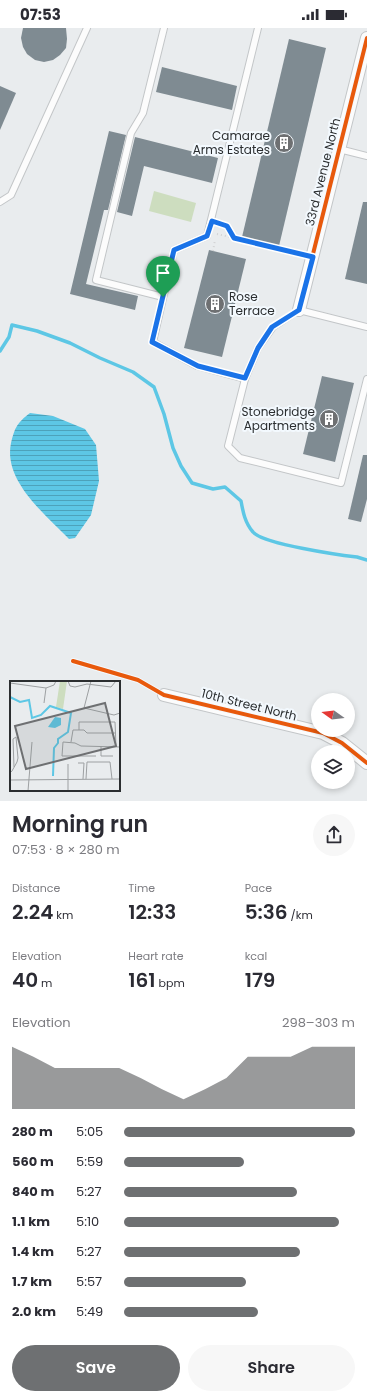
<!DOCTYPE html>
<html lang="en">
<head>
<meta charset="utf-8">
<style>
	:root { --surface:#fff; --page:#f7f7f7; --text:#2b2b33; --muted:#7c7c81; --accent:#6e7072 }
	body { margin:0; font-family:Poppins,sans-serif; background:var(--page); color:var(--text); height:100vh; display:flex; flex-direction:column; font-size:15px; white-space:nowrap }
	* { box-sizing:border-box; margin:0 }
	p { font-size:13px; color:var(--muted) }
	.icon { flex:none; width:22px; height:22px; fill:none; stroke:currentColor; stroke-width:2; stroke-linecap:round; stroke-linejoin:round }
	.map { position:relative; height:773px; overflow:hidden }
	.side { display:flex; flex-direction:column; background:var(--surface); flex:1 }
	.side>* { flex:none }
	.needle { width:26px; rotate:284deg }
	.controls { position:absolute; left:311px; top:665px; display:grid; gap:8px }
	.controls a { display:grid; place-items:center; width:44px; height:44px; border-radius:50%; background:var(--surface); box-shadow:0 2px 6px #0003; font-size:20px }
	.pin { position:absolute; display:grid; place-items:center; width:34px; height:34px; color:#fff; margin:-41px -17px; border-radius:50% 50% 50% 0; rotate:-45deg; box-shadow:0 0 4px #0007 }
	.pin .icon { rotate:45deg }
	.round { display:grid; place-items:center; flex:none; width:42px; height:42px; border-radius:21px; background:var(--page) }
	.headline { display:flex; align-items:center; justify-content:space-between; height:68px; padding:0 12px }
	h1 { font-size:22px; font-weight:600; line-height:30px }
	.figures { display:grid; grid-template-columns:repeat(3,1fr); gap:6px; height:68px; padding:4px 12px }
	.figures div { display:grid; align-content:center }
	.figures b { font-size:20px; font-weight:600 }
	.figures small { font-size:11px; font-weight:400 }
	.figures p { font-size:11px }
	.chart { height:112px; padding:8px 12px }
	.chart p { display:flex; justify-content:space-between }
	.chart svg { width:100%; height:72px; margin-top:4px; fill:var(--accent); opacity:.7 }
	.action { display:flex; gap:8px; margin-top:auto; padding:8px 12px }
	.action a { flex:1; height:46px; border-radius:24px; background:var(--accent); color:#fff; font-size:16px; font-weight:600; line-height:46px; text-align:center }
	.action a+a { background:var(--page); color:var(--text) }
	ul { padding:0 12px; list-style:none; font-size:13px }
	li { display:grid; grid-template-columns:64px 48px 1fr; align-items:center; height:30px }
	li i { height:10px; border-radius:5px; background:var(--accent) }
	.status { display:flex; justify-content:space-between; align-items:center; height:28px; padding:0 20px; background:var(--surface); direction:ltr }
	.status svg { height:11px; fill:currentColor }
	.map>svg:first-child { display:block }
	.pitch { fill:#cdddbf }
	.water { fill:url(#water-rules) }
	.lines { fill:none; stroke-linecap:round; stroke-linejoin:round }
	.stream { stroke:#5dc7e5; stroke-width:3.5 }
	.building { fill:#7f8b92 }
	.lane-casing { stroke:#c3c6c8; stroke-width:8 }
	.street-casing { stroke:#c3c6c8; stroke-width:14 }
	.path { stroke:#d1d2d3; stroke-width:2; stroke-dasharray:1 3; stroke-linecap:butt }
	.lane { stroke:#fcfcfc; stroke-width:6 }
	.street { stroke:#fcfcfc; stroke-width:12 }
	.cycleway-casing { stroke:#f3f9fe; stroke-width:6 }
	.cycleway { stroke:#e8590c; stroke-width:4 }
	.route-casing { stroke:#fff; stroke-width:8 }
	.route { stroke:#1a73e8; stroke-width:5 }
	.labels { text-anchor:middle; stroke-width:4; stroke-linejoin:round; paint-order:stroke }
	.poi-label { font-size:12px; fill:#2b2e30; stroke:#f3f9fe; text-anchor:end }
	.street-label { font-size:12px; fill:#2b2e30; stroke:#f3f9fe }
	.inset-river { fill:none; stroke:#5dc7e5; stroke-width:2 }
	.inset-road { fill:none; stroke:#9da0a2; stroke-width:1 }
	.view { fill:#6e7072; fill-opacity:0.15; stroke:#6e7072; stroke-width:2 }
	.inset-edge { fill:none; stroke:#2b2e30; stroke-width:2 }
</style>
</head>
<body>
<div class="status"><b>07:53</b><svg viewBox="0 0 49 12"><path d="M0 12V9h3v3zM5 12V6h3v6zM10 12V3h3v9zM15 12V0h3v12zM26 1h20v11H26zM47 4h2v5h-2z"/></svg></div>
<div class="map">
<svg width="367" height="773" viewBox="0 0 367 773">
	<defs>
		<pattern id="water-rules" width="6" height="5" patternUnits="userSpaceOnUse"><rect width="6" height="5" fill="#5dc7e5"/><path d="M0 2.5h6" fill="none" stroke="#4da2ba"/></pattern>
	</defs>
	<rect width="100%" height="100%" fill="#e9ecee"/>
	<path class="pitch" d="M 154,163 L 196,175 L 191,194 L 149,183 Z"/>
	<path class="water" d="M 30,385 L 53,388 L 85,401 L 96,417 L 99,453 L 91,487 L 75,510 L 69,511 C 46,487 3,453 11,415 C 15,399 17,395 30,385 Z"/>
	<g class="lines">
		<path class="stream" d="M 0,323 L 9,309 L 12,297 L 37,303 L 70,315 L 100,330 L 133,344 L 154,359 L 164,386 L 173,420 L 181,438 L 192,455 L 213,461 L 225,459 L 241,473 C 243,484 245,495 253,504 C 263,516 339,527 357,529 L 367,532"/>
	</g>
	<g class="building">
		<path d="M 23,0 L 66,0 L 67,11 L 66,20 L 60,27 L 53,32 L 44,34 L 35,32 L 27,26 L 23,19 L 21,10 Z"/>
		<path d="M 289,11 L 326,20 L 279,218 L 242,209 Z"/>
		<path d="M 162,39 L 237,58 L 232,82 L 156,64 Z"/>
		<path d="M 0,58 L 16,65 L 0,102 Z"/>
		<path d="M 109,103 L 126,107 L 108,182 L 104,182 L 86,256 L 138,268 L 135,282 L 70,266 Z"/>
		<path d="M 135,109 L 218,130 L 212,155 L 144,138 L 132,188 L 117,184 Z"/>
		<path d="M 363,174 L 367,174 L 367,256 L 345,251 Z"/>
		<path d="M 209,222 L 246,231 L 222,329 L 184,320 Z"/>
		<path d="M 322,348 L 354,355 L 335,434 L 303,426 Z"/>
		<path d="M 363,427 L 367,427 L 367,471 L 361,494 L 348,491 Z"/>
	</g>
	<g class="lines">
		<g class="lane-casing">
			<g id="lane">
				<path d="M 339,121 L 367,128"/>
				<path d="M 0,174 L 11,167 L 87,0"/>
				<path d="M 163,269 L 96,252 L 131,105 L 143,85 L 164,0"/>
				<path d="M 367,299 L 299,282 L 273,299 L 258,320 L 245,351 L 228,418 L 240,430 L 341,455 L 367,351"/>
				<path d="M 245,351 L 197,338 L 153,314 L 174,222 L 207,208 L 258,0"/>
			</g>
		</g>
		<g class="street-casing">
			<g id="street">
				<path d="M 299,282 L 367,10"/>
				<path d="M 164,667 L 323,705 L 342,715 L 367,735"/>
			</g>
		</g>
		<g class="path">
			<path d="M 219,195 L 227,198 L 234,209"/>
			<path d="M 217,206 L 302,226"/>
			<path d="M 213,223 L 215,212"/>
		</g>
		<use href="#lane" class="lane"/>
		<use href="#street" class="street"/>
		<g class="cycleway-casing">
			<g id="cycleway">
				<path d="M 299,282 L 367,10"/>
				<path d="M 73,633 L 138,652 L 164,667 L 323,705 L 342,715 L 367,735"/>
			</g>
		</g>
		<use href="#cycleway" class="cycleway"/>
	</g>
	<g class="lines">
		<g class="route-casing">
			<path id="route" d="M 212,193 L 227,198 L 234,210 L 313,229 L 299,282 L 272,299 L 258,320 L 245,350 L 198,338 L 152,314 L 174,222 L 207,208 Z"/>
		</g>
		<use href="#route" class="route"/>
	</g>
	<defs>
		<g id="building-disc" transform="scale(1)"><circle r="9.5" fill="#6e7072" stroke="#f3f9fe"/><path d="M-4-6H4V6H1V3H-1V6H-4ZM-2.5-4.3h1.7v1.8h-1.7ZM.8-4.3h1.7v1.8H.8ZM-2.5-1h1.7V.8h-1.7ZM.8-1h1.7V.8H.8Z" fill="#fff"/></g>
	</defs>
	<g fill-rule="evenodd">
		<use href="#building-disc" x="284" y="115"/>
		<use href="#building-disc" x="215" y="276"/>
		<use href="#building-disc" x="329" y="391"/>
	</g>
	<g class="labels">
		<g class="poi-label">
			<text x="270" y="112">Camarae<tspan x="270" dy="14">Arms Estates</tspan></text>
			<text x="229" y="273" text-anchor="start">Rose<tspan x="229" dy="14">Terrace</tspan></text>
			<text x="315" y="388">Stonebridge<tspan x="315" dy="14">Apartments</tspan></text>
		</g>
		<g class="street-label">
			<text transform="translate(323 144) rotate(-76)" y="4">33rd Avenue North</text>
			<text transform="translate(249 677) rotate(14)" y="4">10th Street North</text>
		</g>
	</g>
	<g transform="translate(10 653)">
		<rect width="110" height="110" fill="#e9ecee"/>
		<path d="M 50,0 L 57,0 L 53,28 L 46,26 Z" fill="#cdddbf"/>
		<path d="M 45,36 L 51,37 L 51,44 L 45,47 L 38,46 Z" fill="#5dc7e5"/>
		<path class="inset-river" d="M 0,16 L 10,21 L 19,19 L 22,37 L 31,34 L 40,25 L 61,32 L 58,51 L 48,58 L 48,62 L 44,67 L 43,95"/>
		<path class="inset-road" d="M 58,0 L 60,5 L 65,6 L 77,3 L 101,6 L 106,0M 81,0 L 74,27 L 104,34 L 110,32M 0,2 L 36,7 L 44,4 L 46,0M 34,22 L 36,7M 69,49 L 69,41 L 105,41 L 106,65M 61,61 L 63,49 L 74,49 L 77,52 L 106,52M 71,65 L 65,62 L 53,61 L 52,75 L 86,75M 71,65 L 110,66M 91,65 L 91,75 L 103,75M 68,82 L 74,82 L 73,98M 58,83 L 58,110M 0,92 L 2,90 L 7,81 L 8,77 L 6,56 L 3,58 L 4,86M 76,98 L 77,81 L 100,81 L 102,98M 0,99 L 110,98M 18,110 L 22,61"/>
		<path class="view" d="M 95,22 L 106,65 L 16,88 L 5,45 Z"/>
		<rect width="110" height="110" class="inset-edge"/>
	</g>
</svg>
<div class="controls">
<a><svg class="needle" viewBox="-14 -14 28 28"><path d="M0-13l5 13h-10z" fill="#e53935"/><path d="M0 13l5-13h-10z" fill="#7c7c81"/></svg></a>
<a><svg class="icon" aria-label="layers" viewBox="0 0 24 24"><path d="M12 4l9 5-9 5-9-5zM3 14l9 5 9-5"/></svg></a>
</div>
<div class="pin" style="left:163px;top:269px;background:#1e9e55"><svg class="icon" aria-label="arrive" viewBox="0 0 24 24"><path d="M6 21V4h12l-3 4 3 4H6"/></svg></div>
</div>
<section class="side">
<div class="headline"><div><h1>Morning run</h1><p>07:53 · 8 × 280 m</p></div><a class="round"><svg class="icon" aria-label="share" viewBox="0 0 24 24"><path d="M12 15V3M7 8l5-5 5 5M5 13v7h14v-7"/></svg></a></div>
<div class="figures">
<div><p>Distance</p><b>2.24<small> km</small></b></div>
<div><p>Time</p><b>12:33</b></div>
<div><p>Pace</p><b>5:36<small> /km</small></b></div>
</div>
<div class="figures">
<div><p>Elevation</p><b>40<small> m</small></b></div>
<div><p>Heart rate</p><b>161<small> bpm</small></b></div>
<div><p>kcal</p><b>179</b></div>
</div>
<div class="chart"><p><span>Elevation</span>298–303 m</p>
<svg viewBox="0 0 160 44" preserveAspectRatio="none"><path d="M0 44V6L10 12L20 19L30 19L40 19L50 19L60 25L70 32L80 38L90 32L100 25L110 12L120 12L130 12L140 6L150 6L160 6V44z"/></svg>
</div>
<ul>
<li><b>280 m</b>5:05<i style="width:100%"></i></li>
<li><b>560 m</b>5:59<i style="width:52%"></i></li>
<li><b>840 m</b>5:27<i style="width:75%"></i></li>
<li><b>1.1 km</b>5:10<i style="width:93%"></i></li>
<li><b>1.4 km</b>5:27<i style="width:76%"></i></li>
<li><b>1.7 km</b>5:57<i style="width:53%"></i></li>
<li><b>2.0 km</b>5:49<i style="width:58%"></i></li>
</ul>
<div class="action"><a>Save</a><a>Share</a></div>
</section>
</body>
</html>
